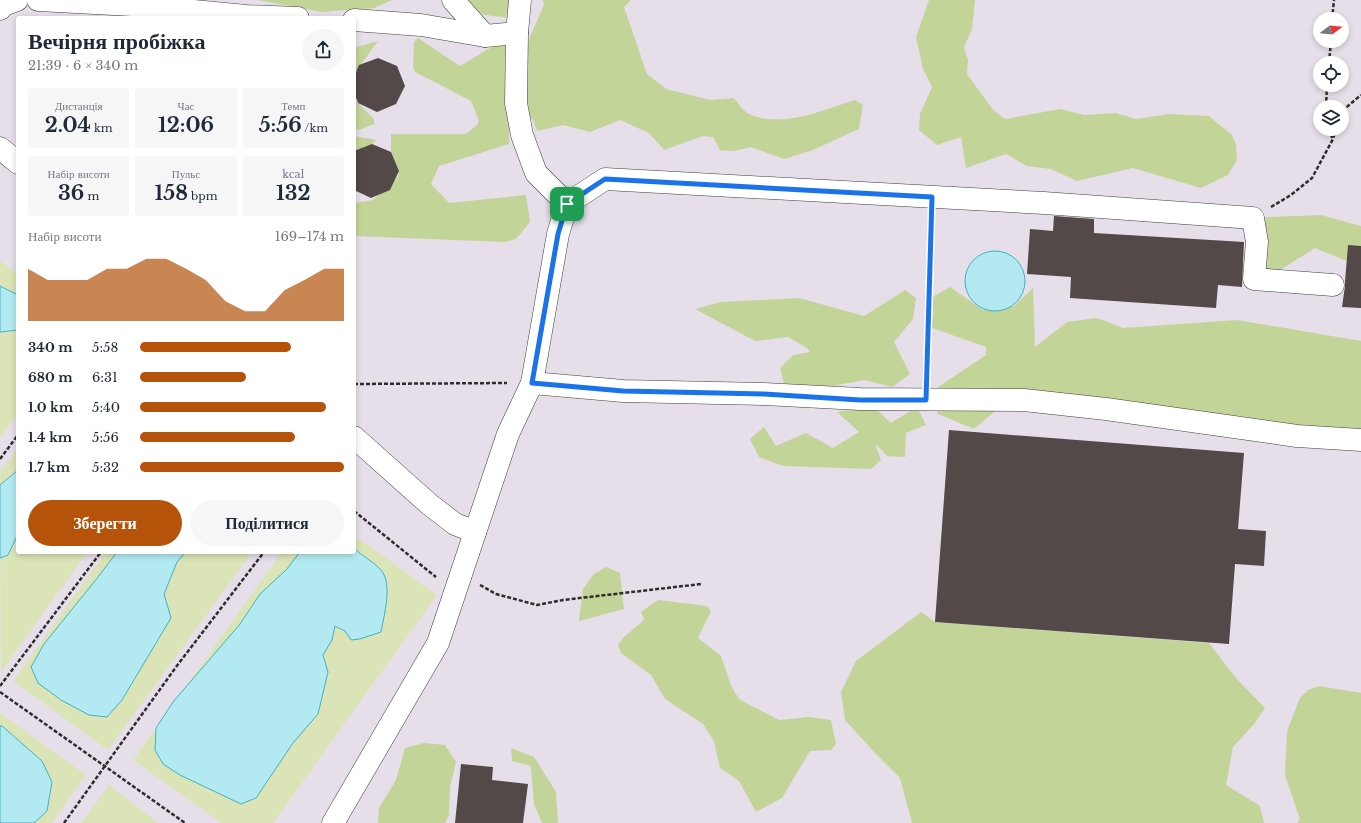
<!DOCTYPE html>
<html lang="uk">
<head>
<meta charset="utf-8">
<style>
	:root { --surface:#fff; --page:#f6f6f7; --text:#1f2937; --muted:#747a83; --accent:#b45309 }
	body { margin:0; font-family:"Libre Baskerville",serif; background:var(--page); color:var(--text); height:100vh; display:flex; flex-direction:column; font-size:15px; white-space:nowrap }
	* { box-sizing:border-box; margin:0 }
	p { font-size:13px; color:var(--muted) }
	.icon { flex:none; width:22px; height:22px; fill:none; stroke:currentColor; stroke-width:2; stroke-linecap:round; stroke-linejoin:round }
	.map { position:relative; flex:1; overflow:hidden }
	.panel { position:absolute; left:16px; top:16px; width:340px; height:538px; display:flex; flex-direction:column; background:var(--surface); border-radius:4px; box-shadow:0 2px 6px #0003 }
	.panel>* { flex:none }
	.needle { width:26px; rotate:74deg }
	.controls { position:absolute; left:1313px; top:12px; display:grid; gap:8px }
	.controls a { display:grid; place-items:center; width:36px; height:36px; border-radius:50%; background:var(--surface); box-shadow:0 2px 6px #0003; font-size:20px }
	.pin { position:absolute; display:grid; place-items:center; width:34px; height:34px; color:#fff; margin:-17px; border-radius:8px; box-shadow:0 2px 6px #0006 }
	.round { display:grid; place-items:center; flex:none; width:42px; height:42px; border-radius:21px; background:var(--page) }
	.head { display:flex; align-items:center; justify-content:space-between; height:68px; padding:0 12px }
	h1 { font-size:22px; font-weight:700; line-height:30px }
	.figures { display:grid; grid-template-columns:repeat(3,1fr); gap:6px; height:68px; padding:4px 12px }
	.figures div { display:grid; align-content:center; border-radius:4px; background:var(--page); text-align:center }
	.figures b { font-size:20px; font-weight:700 }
	.figures small { font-size:11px; font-weight:400 }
	.figures p { font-size:11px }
	.chart { height:112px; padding:8px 12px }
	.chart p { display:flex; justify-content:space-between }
	.chart svg { width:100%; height:72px; margin-top:4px; fill:var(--accent); opacity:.7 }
	.action { display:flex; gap:8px; margin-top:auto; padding:8px 12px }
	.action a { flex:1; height:46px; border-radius:24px; background:var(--accent); color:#fff; font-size:16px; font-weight:700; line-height:46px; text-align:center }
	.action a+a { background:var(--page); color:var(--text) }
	ul { padding:0 12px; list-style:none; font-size:13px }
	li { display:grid; grid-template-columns:64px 48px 1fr; align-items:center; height:30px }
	li i { height:10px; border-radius:5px; background:var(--accent) }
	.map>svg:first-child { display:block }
	.industrial { fill:#e6dfe9; fill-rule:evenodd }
	.green { fill:#dbe4b7 }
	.forest { fill:#c3d498 }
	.water { fill:#b3eaf1; stroke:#40b1c2 }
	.building { fill:#534948 }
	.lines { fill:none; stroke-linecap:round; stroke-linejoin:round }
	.minor-casing { stroke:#3e3e3e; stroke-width:23 }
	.path { stroke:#2d2d2d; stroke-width:2.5; stroke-dasharray:4 2; stroke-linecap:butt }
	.minor { stroke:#fff; stroke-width:22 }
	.route-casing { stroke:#fff; stroke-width:8 }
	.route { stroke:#1a73e8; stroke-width:5 }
</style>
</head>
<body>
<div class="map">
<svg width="1361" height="823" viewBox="0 0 1361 823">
	<rect width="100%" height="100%" fill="#fdf5ea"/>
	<path class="industrial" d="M 0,0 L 1361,0 L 1361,823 L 0,823 ZM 18,18 L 354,18 L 354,552 L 18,552 ZM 1320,19 L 1342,19 L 1342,41 L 1320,41 ZM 1320,63 L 1342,63 L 1342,85 L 1320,85 ZM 1320,107 L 1342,107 L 1342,129 L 1320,129 Z"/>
	<g class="green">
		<path d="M 0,261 L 18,274 L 18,413 L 0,438 Z"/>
		<path d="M 18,447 L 18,552 L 87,552 L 1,672 L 0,472 Z"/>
		<path d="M 354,535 L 437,595 L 273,823 L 221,823 L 133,760 L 282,552 L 354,552 Z"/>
		<path d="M 106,552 L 252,552 L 108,750 L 13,681 Z"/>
		<path d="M 0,713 L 86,775 L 52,823 L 0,823 Z"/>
		<path d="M 109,785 L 158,823 L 81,823 Z"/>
	</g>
	<g class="forest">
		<path d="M 257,0 L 392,0 L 374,8 L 322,12 Z"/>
		<path d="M 468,0 L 512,0 L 512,18 L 476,14 L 472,10 Z"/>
		<path d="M 543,0 L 631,0 L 624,7 L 647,74 L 666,89 L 710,100 L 734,98 C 738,103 743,111 749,114 C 783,129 822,110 855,100 L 863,105 L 859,129 L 813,150 L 784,159 L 751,147 L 734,151 L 720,150 L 713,137 L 703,136 L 664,150 L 649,133 L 620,120 L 590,132 L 563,125 L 537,131 L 533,119 L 528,118 L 525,71 L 529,39 L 544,5 Z"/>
		<path d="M 929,0 L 975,0 L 972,29 L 964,47 L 968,60 L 967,74 L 994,111 L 1005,119 L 1060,109 L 1084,115 L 1116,113 L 1136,119 L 1169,114 L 1209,116 L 1232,135 L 1236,144 L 1237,160 L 1228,175 L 1201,188 L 1133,168 L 1077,181 L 1051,169 L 1027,166 L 1006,154 L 966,168 L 961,137 L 937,145 L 919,130 L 920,114 L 932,87 L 923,69 L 916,37 Z"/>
		<path d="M 418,38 L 460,66 L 500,42 L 509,46 L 509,144 L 439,166 L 431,184 L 449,203 L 526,195 L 530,222 L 516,239 L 505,242 L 354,236 L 354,203 L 373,200 L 398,177 L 399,171 L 391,152 L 391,134 L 466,134 L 477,125 L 479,121 L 471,101 L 415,72 L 413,67 L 414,42 Z"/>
		<path d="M 378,41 L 354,74 L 354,48 Z"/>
		<path d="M 354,99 L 374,119 L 374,124 L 359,130 L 354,129 Z"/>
		<path d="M 354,136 L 376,140 L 372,144 L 354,157 Z"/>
		<path d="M 1321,215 L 1361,226 L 1361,261 L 1344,260 L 1315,248 L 1280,270 L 1263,272 L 1261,223 L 1267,217 Z"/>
		<path d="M 950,287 L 983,310 L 1014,306 L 1033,288 L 1035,347 L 1067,322 L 1097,318 L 1123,328 L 1237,320 L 1361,341 L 1361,437 L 935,389 L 986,355 L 986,347 L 932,328 L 929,303 L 934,296 Z"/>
		<path d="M 905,290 L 916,298 L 913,319 L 894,342 L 910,374 L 892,387 L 864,380 L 796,393 L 784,383 L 780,368 L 793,355 L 810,352 L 807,348 L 788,337 L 755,341 L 695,309 L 721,302 L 799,298 L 864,316 Z"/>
		<path d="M 934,401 L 995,406 L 995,411 L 974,429 L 938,414 Z"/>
		<path d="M 873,406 L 891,423 L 917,407 L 926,425 L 906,433 L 905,457 L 887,456 L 875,443 L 881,460 L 871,469 L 783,466 L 759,457 L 750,439 L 764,427 L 776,446 L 806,433 L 833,448 L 859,432 L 837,412 Z"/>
		<path d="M 606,567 L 620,573 L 624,609 L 579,621 L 583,589 L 594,574 Z"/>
		<path d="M 658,600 L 707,606 L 711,611 L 698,638 L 721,656 L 731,686 L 740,700 L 779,720 L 809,717 L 831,720 L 836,744 L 831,750 L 810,751 L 782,798 L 756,812 L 739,781 L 720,768 L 714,741 L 703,724 L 665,699 L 651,675 L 621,653 L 618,645 L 623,638 L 644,620 L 641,612 Z"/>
		<path d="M 921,612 L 935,622 L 1209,643 L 1235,677 L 1265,708 L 1255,723 L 1233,747 L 1226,785 L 1260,806 L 1264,823 L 912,823 L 900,778 L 874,752 L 845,720 L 841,692 L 856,661 Z"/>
		<path d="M 1319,686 L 1361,693 L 1361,823 L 1297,823 L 1300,819 L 1285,775 L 1287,731 L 1300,698 L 1308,690 Z"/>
		<path d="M 424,743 L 445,745 L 456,762 L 450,787 L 449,815 L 445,823 L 378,823 L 379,808 L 396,780 L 405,748 Z"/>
		<path d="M 511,748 L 534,757 L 556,792 L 558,823 L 542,823 L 534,804 L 531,766 L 512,761 Z"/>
	</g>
	<g class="water">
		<circle cx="995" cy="281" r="30"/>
		<path d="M 0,286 L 18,295 L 18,330 L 0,332 Z"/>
		<path d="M 18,470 L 18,534 L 8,555 L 0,558 L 0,485 Z"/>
		<path d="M 354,548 C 362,556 374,562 381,570 C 393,584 384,615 381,632 L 360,639 L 351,640 L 345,631 L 335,626 L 332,640 L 323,655 L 328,672 L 318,714 L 293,743 L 256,798 L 241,804 L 180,775 L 163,764 L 155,750 L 156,728 L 173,702 L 240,624 L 260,594 L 286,570 L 300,552 L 354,552 Z"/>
		<path d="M 117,552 L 184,552 L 185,553 L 177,562 L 164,594 L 171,618 L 122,700 L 107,717 L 89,715 L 61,700 L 38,683 L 31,667 L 44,644 L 98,577 Z"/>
		<path d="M 0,726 L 2,726 L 42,761 L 52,782 L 47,811 L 34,823 L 0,823 Z"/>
	</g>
	<g class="building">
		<path d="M 378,58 L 397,66 L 405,86 L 396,104 L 377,112 L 358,103 L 354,92 L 354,77 L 359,65 Z"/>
		<path d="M 372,144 L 391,152 L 399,171 L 390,190 L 371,198 L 354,190 L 354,151 Z"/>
		<path d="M 1054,216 L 1094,219 L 1094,233 L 1244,242 L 1242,287 L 1218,285 L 1216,308 L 1070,298 L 1071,277 L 1027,274 L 1030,229 L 1053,231 Z"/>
		<path d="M 1348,245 L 1361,246 L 1361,308 L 1342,307 L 1345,286 L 1345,282 Z"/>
		<path d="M 949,430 L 1244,453 L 1238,529 L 1266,531 L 1264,566 L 1235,564 L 1229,644 L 935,622 Z"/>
		<path d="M 461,764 L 493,767 L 492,780 L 528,784 L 523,823 L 455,823 Z"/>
	</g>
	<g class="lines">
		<g class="minor-casing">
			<g id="minor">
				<path d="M 38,0 L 132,5 L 246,16 L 298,18"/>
				<path d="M 453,0 L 485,36"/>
				<path d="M 520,0 L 517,33 L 516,103 L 522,135 L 536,173 L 567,204 L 605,179 L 1044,203 L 1253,218 L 1257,242 L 1254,279 L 1333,285"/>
				<path d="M 0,9 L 1,6 L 17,0"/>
				<path d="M 354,20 L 421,25 L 485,36 L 517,33"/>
				<path d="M 0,148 L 18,163"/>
				<path d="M 532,383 L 623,391 L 764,394 L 860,399 L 1024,400 L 1106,409 L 1297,436 L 1361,440"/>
				<path d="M 354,437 L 429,504 L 455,524 L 475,532"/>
				<path d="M 333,823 L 438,643 L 508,434 L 532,383 L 558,234 L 567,204"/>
			</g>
		</g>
		<g class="path">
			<path d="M 1332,19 L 1334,0"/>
			<path d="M 1329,63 L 1331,41"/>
			<path d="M 1326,107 L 1327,85"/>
			<path d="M 1342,111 L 1361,95"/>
			<path d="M 1330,129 L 1332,138"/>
			<path d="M 1271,207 L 1291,195 L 1312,178 L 1333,139 L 1336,129"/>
			<path d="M 926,378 L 931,219"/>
			<path d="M 354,384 L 507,383"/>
			<path d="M 0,459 L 18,435"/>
			<path d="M 354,511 L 436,577"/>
			<path d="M 480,585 L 496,594 L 537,605 L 563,600 L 701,584"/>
			<path d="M 0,686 L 101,552"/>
			<path d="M 0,692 L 185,823"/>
			<path d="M 64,823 L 176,667 L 264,552"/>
		</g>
		<use href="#minor" class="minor"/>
	</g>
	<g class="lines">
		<g class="route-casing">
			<path id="route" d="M 605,179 L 932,197 L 926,400 L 860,400 L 764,394 L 623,391 L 532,383 L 558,234 L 567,204 Z"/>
		</g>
		<use href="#route" class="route"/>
	</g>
</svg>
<div class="controls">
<a><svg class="needle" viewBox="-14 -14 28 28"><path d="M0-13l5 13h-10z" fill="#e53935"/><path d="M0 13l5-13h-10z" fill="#747a83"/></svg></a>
<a><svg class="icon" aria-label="locate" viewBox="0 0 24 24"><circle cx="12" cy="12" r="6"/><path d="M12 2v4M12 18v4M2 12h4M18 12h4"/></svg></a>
<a><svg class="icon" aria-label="layers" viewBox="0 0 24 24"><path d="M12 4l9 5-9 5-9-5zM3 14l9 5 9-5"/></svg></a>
</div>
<div class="pin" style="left:567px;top:204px;background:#1e9e55"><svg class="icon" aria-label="arrive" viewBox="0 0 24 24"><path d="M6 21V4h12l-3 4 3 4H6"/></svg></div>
<section class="panel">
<div class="head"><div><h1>Вечірня пробіжка</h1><p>21:39 · 6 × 340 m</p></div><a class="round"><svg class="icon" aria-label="share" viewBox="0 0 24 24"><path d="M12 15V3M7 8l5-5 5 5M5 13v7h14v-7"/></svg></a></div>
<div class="figures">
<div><p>Дистанція</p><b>2.04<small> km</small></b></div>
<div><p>Час</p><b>12:06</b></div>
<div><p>Темп</p><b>5:56<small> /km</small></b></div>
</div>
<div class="figures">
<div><p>Набір висоти</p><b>36<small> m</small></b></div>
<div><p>Пульс</p><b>158<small> bpm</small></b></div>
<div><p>kcal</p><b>132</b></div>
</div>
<div class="chart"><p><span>Набір висоти</span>169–174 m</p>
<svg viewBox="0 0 160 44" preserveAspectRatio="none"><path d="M0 44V12L10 19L20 19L30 19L40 12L50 12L60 6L70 6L80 12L90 19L100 32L110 38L120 38L130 25L140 19L150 12L160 12V44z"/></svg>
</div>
<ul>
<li><b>340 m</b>5:58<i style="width:74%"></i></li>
<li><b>680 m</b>6:31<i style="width:52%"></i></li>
<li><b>1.0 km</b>5:40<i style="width:91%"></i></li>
<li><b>1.4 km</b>5:56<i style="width:76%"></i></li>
<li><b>1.7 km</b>5:32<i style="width:100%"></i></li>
</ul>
<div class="action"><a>Зберегти</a><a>Поділитися</a></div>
</section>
</div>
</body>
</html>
